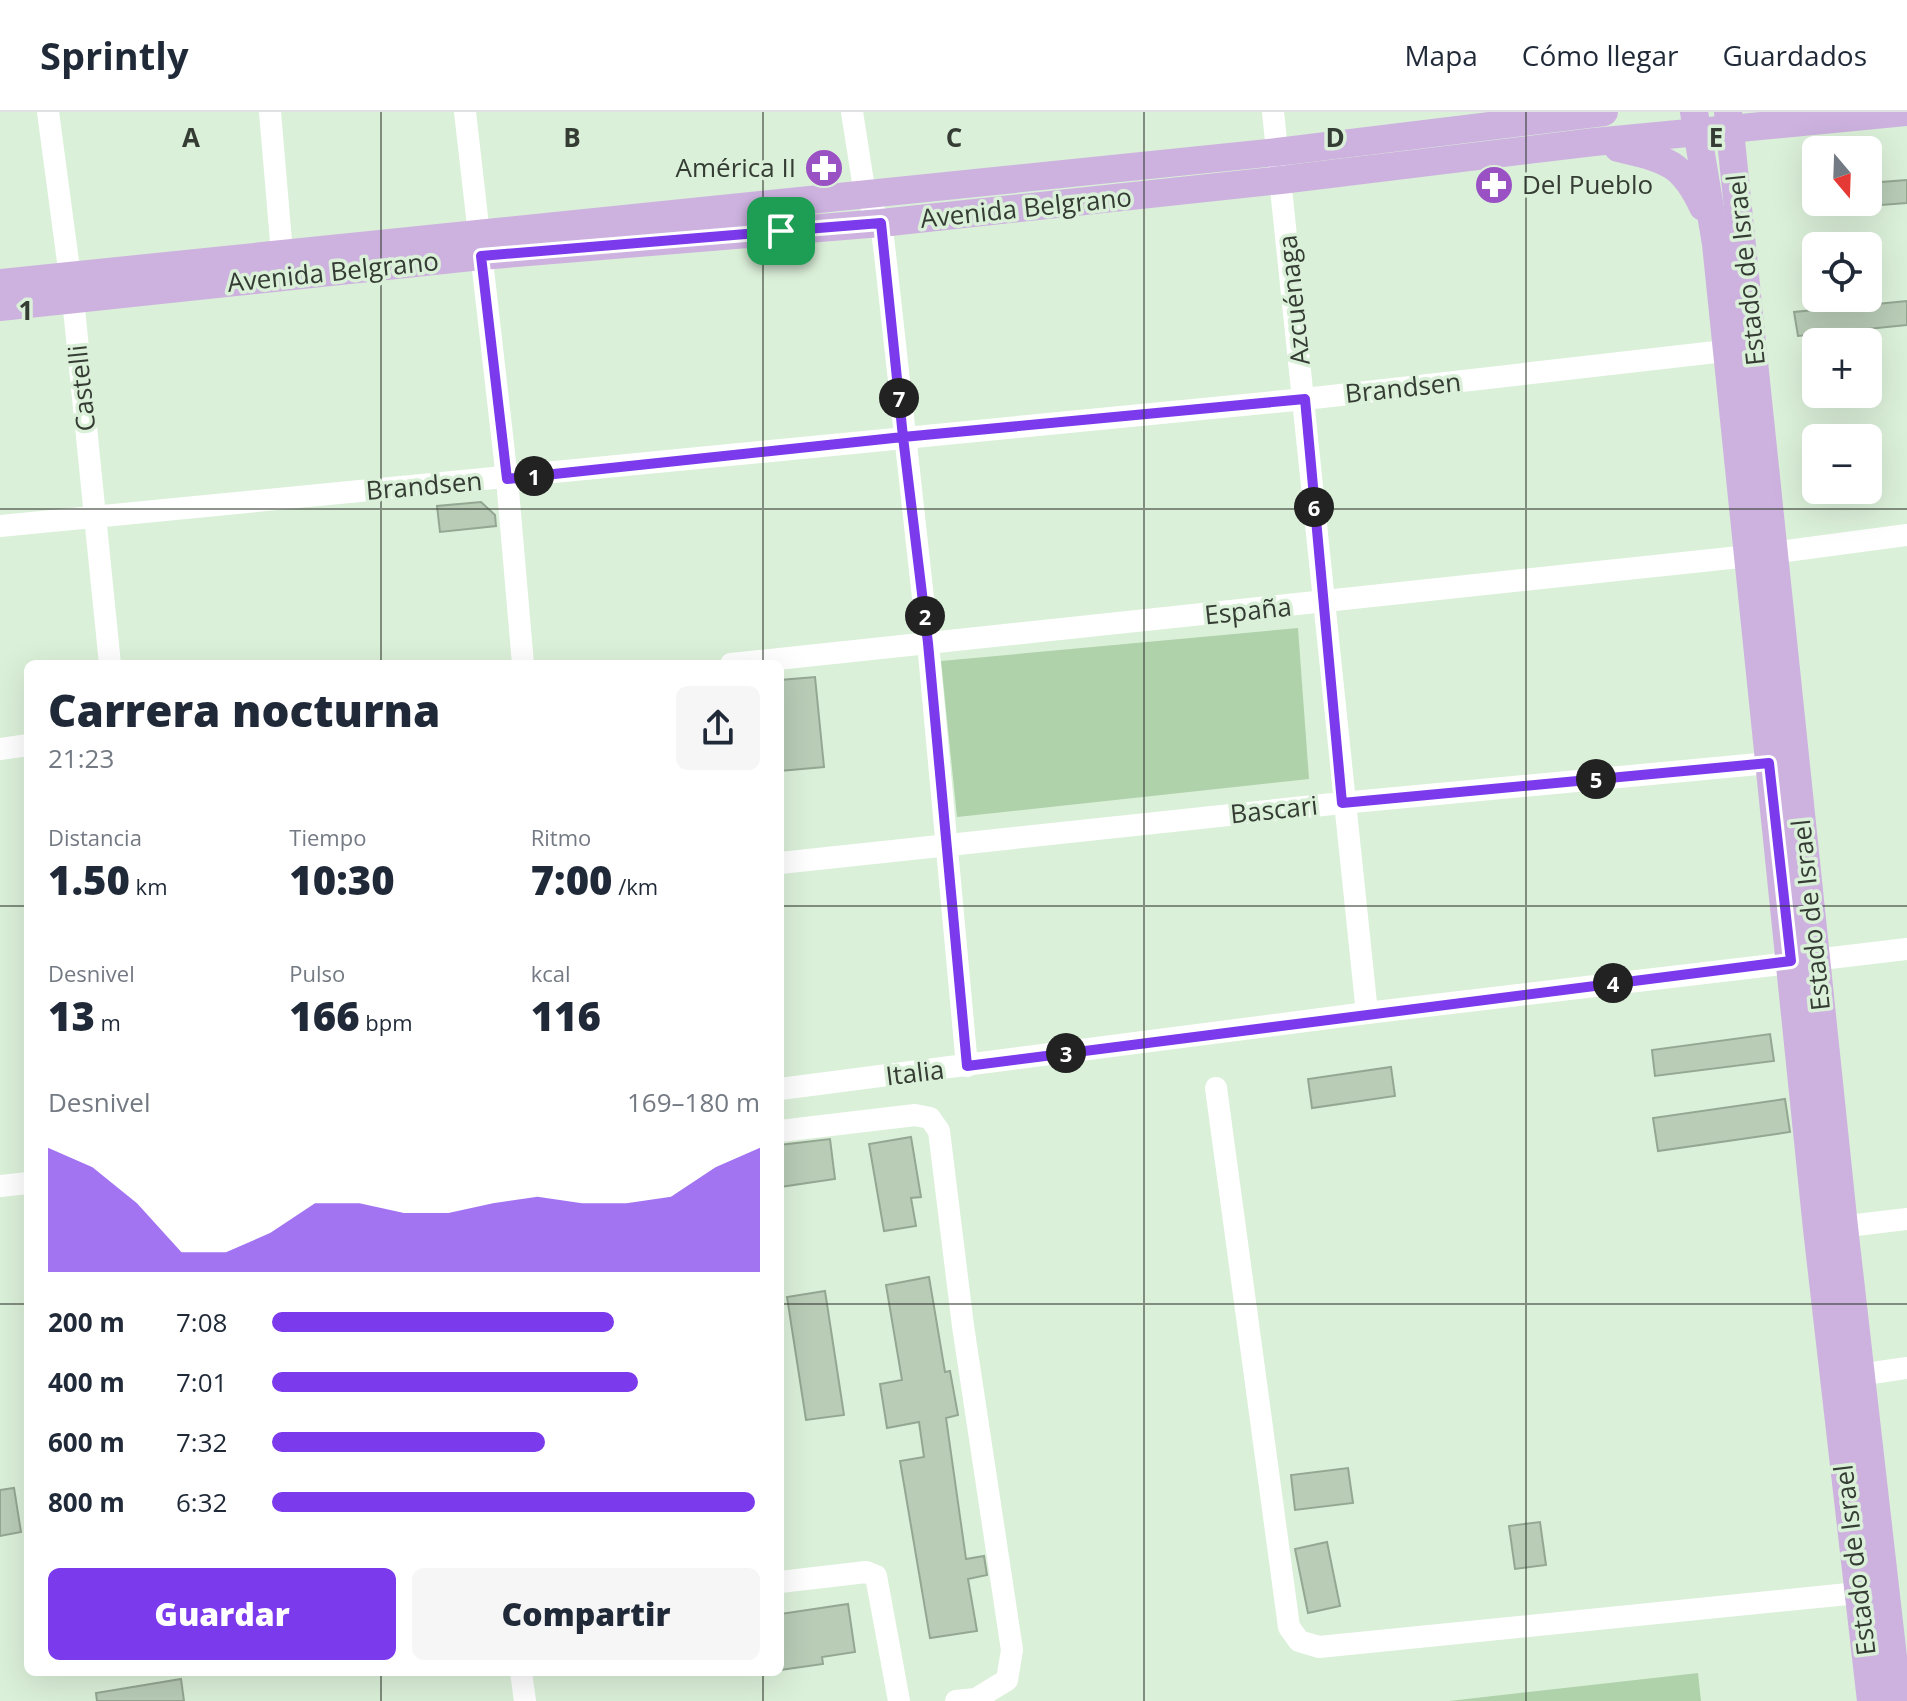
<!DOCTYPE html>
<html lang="es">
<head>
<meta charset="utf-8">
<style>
	:root { --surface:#fff; --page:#f6f6f7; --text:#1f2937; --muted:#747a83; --line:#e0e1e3; --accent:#7c3aed }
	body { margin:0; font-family:"Open Sans",sans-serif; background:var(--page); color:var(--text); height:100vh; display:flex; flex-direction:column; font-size:30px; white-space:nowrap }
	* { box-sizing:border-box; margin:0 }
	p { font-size:26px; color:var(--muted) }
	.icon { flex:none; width:44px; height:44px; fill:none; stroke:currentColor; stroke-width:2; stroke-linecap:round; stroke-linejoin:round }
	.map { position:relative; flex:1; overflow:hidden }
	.details { position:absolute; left:24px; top:548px; width:760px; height:1016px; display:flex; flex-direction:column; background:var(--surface); border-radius:12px; box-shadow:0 8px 32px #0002 }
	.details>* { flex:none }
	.needle { width:52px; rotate:161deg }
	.fabs { position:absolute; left:1802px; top:24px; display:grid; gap:16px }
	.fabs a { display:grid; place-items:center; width:80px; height:80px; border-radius:12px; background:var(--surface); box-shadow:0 8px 32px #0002; font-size:40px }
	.pin { position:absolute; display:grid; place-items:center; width:68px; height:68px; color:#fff; margin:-34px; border-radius:16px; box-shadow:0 4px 12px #0006 }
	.km { position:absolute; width:40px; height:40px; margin:-20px; border-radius:50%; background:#222; color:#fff; font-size:22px; line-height:40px; text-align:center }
	.round { display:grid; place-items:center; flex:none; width:84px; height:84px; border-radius:12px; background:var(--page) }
	.overview { display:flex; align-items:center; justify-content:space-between; height:136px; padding:0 24px }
	h1 { font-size:44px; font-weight:800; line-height:60px }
	.stats { display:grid; grid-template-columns:repeat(3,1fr); gap:12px; height:136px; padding:8px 24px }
	.stats div { display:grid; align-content:center }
	.stats b { font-size:40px; font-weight:800 }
	.stats small { font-size:22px; font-weight:400 }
	.stats p { font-size:22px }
	.chart { height:224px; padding:16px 24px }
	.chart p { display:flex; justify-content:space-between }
	.chart svg { width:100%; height:144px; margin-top:8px; fill:var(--accent); opacity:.7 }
	.button { display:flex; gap:16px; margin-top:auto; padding:16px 24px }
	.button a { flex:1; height:92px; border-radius:12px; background:var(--accent); color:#fff; font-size:32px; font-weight:800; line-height:92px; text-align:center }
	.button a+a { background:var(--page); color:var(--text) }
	ul { padding:0 24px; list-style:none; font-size:26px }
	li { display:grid; grid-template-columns:128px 96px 1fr; align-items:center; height:60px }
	li i { height:20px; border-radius:10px; background:var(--accent) }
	header { display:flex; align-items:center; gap:48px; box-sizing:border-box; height:112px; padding:0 40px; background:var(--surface); border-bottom:2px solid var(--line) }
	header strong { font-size:38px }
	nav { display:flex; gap:44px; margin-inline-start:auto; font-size:28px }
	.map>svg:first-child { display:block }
	.green { fill:#afd2ab }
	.building { fill:#b8ccb6; stroke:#94a792; stroke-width:2 }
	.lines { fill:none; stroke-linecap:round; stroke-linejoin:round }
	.minor { stroke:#fff; stroke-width:22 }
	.major { stroke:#cdb2df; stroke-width:28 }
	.route-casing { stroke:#fff; stroke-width:16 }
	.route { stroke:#7c3aed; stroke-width:10 }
	.grid { fill:none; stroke:#343c33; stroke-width:2; stroke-opacity:0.55 }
	.labels { text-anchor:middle; stroke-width:7; stroke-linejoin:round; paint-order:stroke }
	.poi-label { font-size:26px; fill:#343c33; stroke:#dbf0d9; text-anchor:end }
	.street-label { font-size:26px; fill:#343c33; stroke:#dbf0d9 }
	.grid-label { font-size:26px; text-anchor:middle; font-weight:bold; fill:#343c33; stroke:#dbf0d9; stroke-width:7; stroke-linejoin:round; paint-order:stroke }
</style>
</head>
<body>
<header>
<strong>Sprintly</strong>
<nav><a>Mapa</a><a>Cómo llegar</a><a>Guardados</a></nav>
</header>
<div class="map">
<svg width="1907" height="1589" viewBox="0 0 1907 1589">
	<rect width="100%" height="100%" fill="#dbf0d9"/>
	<g class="green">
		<path d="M 1298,516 L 1309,667 L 957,705 L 941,549 Z"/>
		<path d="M 1698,1561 L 1701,1589 L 1449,1589 Z"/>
	</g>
	<g class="building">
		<path d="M 1907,68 L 1907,91 L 1868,94 L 1868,71 Z"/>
		<path d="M 1907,189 L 1907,213 L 1798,224 L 1794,200 Z"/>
		<path d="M 481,390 L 495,403 L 496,414 L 440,420 L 437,394 Z"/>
		<path d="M 815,565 L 824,655 L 780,659 L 780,568 Z"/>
		<path d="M 1770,922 L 1774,949 L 1655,964 L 1652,938 Z"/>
		<path d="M 1391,955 L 1395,984 L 1312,996 L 1308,967 Z"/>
		<path d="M 1785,987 L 1790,1020 L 1658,1039 L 1653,1006 Z"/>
		<path d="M 911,1025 L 921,1085 L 911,1086 L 916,1114 L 884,1119 L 869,1032 Z"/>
		<path d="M 830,1027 L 835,1067 L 780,1075 L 780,1033 Z"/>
		<path d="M 929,1165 L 945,1260 L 950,1259 L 958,1303 L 946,1306 L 966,1447 L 984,1444 L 987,1463 L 968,1467 L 977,1519 L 930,1526 L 900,1349 L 924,1345 L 919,1310 L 887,1316 L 880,1272 L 902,1268 L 886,1173 Z"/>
		<path d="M 825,1179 L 844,1303 L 806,1308 L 787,1185 Z"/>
		<path d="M 1348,1356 L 1353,1391 L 1295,1398 L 1291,1363 Z"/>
		<path d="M 14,1376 L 21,1420 L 0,1424 L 0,1378 Z"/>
		<path d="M 1540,1410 L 1546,1453 L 1515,1457 L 1509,1414 Z"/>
		<path d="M 1327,1430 L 1340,1494 L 1308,1501 L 1295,1437 Z"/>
		<path d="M 848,1492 L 855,1540 L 822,1545 L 823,1552 L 780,1558 L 780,1502 Z"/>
		<path d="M 181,1567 L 184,1589 L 97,1589 L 96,1581 Z"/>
	</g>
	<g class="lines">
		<g class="minor">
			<path d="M 48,0 L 73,187 L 110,552"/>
			<path d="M 270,0 L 282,141"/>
			<path d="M 465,0 L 507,367 L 523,552"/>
			<path d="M 852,0 L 865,83 L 881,111 L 885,142 L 928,531 L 967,954"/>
			<path d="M 1273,0 L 1367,901"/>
			<path d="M 0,414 L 1305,287 L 1742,237"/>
			<path d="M 731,552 L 1749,444 L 1907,423"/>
			<path d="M 0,637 L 28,633"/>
			<path d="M 780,751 L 1342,691 L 1769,651"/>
			<path d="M 1216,976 L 1289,1515 L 1299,1529 L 1319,1535 L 1858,1481"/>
			<path d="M 780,977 L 1367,901 L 1907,837"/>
			<path d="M 780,1019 L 915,1003 L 930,1006 L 939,1019 L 963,1214 L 1012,1538 L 1007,1568 L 976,1587 L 956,1589"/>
			<path d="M 0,1074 L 28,1071"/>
			<path d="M 1831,1116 L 1907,1107"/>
			<path d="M 1845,1265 L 1907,1256"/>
			<path d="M 780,1470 L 866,1460 L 876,1464 L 899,1589"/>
			<path d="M 521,1560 L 525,1589"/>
		</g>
		<g class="major">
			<path d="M 1694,0 L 1716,132 L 1817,1117 L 1871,1589"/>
			<path d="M 1728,0 L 1844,1115 L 1898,1589"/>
			<path d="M 1618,36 C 1664,47 1682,49 1703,95"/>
			<path d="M 0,171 L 1277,40 L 1604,0"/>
			<path d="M 0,195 L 481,144 L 881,111 L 1281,68 L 1594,30 L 1907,0"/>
		</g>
	</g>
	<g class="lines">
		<g class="route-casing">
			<path id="route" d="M 781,119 L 481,144 L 507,367 L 903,325 L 928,531 L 967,954 L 1791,849 L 1769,651 L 1342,691 L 1305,287 L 903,325 L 881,111 L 781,119"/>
		</g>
		<use href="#route" class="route"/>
	</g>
	<path class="grid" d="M 381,0 L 381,552M 763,0 L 763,552M 1144,0 L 1144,1589M 1526,0 L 1526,1589M 0,397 L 1907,397M 0,794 L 28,794M 780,794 L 1907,794M 0,1192 L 28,1192M 780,1192 L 1907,1192M 381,1560 L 381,1589M 763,1560 L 763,1589"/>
	<defs>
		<g id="pharmacy-disc" transform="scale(2)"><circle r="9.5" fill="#9951c4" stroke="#dbf0d9"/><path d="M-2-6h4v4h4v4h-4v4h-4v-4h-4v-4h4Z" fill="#fff"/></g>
	</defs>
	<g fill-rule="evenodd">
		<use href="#pharmacy-disc" x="824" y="56"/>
		<use href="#pharmacy-disc" x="1494" y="73"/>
	</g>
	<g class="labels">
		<g class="poi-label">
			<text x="796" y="65">América II</text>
			<text x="1522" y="82" text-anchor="start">Del Pueblo</text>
		</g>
		<g class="street-label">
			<text transform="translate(1026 96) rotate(-6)" y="9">Avenida Belgrano</text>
			<text transform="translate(1746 158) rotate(-96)" y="9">Estado de Israel</text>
			<text transform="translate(333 160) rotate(-6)" y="9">Avenida Belgrano</text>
			<text transform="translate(1294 188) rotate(-96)" y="9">Azcuénaga</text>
			<text transform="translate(82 276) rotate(-96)" y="9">Castelli</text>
			<text transform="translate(1403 276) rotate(-6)" y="9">Brandsen</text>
			<text transform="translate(424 374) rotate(-5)" y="9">Brandsen</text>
			<text transform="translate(1248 499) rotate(-6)" y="9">España</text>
			<text transform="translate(1274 698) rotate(-6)" y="9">Bascari</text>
			<text transform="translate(1811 803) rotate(-96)" y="9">Estado de Israel</text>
			<text transform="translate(915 961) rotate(-7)" y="9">Italia</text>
			<text transform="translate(1855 1448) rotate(-97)" y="9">Estado de Israel</text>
		</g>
	</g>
	<g class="grid-label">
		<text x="191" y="35">A</text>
		<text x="572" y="35">B</text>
		<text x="954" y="35">C</text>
		<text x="1335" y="35">D</text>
		<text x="1716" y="35">E</text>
		<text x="26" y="208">1</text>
	</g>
</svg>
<div class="fabs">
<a><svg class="needle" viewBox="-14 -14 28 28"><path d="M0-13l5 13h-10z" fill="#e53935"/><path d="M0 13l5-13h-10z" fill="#747a83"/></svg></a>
<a><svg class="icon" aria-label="locate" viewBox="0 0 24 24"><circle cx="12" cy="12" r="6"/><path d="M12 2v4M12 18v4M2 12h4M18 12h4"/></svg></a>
<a>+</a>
<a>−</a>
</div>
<div class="pin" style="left:781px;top:119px;background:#1e9e55"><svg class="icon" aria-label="arrive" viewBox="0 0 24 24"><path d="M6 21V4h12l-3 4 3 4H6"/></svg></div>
<b class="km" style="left:534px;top:364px">1</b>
<b class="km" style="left:925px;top:504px">2</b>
<b class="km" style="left:1066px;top:941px">3</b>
<b class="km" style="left:1613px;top:871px">4</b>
<b class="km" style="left:1596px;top:667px">5</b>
<b class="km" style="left:1314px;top:395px">6</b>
<b class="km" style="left:899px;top:286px">7</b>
<section class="details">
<div class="overview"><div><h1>Carrera nocturna</h1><p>21:23</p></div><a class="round"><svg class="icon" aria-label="share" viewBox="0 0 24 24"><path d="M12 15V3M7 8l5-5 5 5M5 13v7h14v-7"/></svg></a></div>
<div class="stats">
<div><p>Distancia</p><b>1.50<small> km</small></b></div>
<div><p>Tiempo</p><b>10:30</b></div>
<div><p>Ritmo</p><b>7:00<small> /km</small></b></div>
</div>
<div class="stats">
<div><p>Desnivel</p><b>13<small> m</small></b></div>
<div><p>Pulso</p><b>166<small> bpm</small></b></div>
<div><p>kcal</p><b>116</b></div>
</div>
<div class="chart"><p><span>Desnivel</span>169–180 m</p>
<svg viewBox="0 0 160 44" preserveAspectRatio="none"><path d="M0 44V6L10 12L20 23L30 38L40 38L50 32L60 23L70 23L80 26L90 26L100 23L110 21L120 23L130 23L140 21L150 12L160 6V44z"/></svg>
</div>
<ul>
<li><b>200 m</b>7:08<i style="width:70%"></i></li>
<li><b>400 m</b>7:01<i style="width:75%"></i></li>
<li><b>600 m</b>7:32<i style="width:56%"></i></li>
<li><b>800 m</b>6:32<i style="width:99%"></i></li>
</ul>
<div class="button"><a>Guardar</a><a>Compartir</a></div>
</section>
</div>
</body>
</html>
